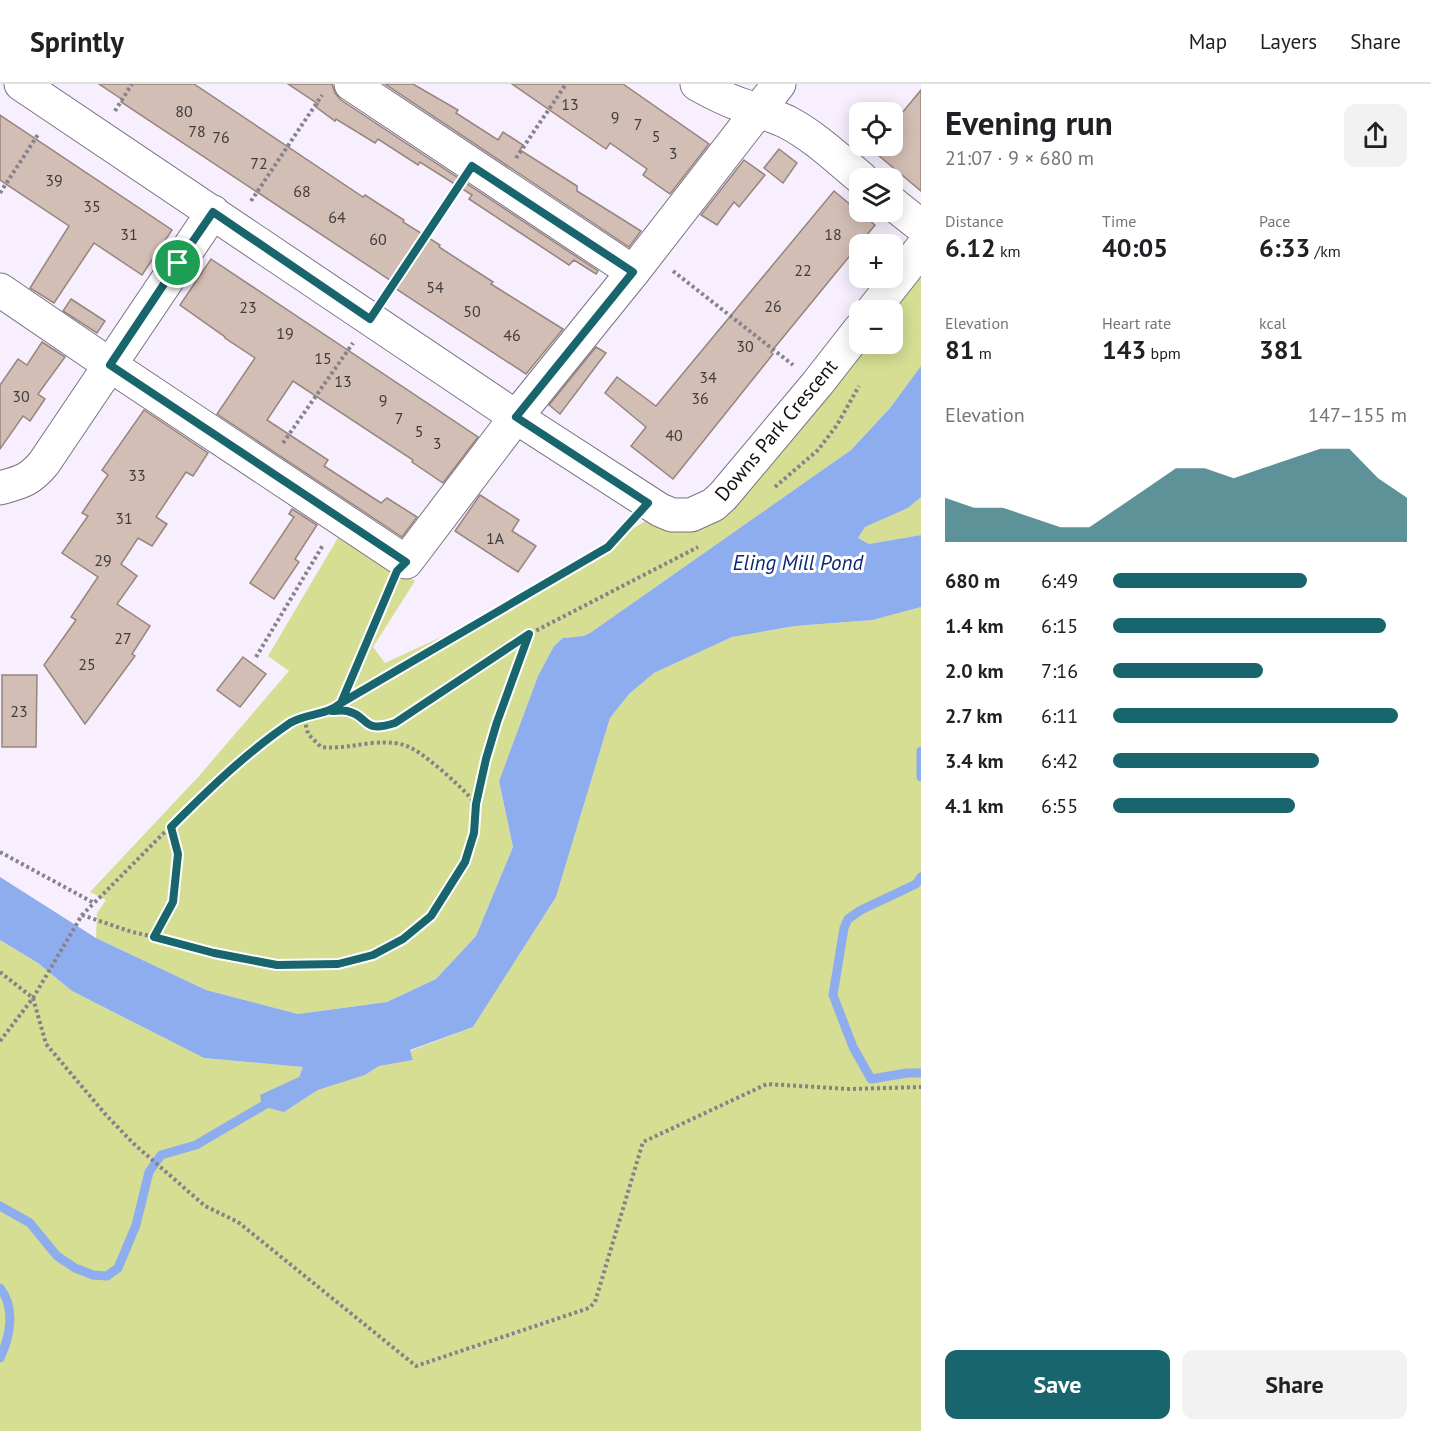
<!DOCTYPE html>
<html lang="en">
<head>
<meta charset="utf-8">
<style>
	:root { --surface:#fff; --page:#f2f2f2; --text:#202124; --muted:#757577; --line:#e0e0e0; --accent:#18656d }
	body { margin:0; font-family:"PT Sans",sans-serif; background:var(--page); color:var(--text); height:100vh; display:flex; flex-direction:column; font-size:22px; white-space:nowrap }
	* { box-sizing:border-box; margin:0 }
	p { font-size:20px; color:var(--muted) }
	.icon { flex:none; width:33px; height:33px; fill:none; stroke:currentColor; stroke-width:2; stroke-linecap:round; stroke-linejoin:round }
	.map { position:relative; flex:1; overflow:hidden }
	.details { display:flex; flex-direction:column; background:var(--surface); width:510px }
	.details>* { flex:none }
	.controls { position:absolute; left:849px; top:18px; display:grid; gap:12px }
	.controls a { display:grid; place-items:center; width:54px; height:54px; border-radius:12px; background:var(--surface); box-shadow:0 3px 15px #0003; font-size:30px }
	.pin { position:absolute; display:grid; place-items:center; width:51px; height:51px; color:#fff; margin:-26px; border:3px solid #fff; border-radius:50%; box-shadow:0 2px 6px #0007 }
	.round { display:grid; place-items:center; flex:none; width:63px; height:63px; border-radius:12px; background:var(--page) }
	.head { display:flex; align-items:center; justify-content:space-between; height:102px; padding:0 24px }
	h1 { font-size:33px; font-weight:800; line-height:45px }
	.stats { display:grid; grid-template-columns:repeat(3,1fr); gap:9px; height:102px; padding:6px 24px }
	.stats div { display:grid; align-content:center }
	.stats b { font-size:26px; font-weight:800 }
	.stats small { font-size:16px; font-weight:400 }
	.stats p { font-size:16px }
	.chart { height:168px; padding:12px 24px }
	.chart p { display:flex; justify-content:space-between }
	.chart svg { width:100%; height:108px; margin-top:6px; fill:var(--accent); opacity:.7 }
	.cta { display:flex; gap:12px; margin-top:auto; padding:12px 24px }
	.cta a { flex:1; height:69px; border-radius:12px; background:var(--accent); color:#fff; font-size:24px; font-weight:800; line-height:69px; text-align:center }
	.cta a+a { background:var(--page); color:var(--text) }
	ul { padding:0 24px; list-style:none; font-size:20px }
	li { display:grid; grid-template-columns:96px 72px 1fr; align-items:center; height:45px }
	li i { height:15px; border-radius:8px; background:var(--accent) }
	header { display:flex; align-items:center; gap:36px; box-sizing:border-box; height:84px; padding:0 30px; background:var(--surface); border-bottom:2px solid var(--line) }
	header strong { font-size:28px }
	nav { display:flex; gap:33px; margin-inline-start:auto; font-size:21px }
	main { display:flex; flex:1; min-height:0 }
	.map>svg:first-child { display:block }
	.green { fill:#d5de93 }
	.water { fill:#8dadef }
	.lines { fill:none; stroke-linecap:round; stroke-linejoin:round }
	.stream { stroke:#8dadef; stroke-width:9 }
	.building { fill:#d2beb5; stroke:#97847c; stroke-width:1.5 }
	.minor-casing { stroke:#7b7383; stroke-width:35 }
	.path { stroke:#86818b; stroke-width:4; stroke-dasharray:3 3; stroke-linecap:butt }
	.minor { stroke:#fff; stroke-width:33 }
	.route-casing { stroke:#fff; stroke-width:12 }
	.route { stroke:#18656d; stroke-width:8 }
	.labels { text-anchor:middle; stroke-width:6; stroke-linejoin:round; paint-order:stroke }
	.number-label { font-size:16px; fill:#423b3d }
	.street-label { font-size:20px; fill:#120f15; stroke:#fff }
	.water-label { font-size:21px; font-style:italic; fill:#0c2772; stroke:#fff }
</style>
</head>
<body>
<header>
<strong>Sprintly</strong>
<nav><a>Map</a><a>Layers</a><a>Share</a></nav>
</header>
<main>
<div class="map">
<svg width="921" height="1347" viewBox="0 0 921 1347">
	<rect width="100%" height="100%" fill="#f7effe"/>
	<g class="green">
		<path d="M 921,185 L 921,282 L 890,324 L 851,366 L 590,549 L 585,552 L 563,554 L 554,562 L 538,592 L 499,697 L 513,763 L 476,852 L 436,895 L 387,918 L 298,930 L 206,906 L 96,854 L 97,829 L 106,816 L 90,808 L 199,692 L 289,587 L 268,572 L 342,447 L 415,497 L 373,563 L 385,579 L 478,536 L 649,435 L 663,446 L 707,438 L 865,260 L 892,260 L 892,226 Z"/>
		<path d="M 921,413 L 921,451 L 869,460 L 858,454 L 865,443 L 908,424 Z"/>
		<path d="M 921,523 L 921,1347 L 0,1347 L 0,856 L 38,879 L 72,907 L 204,974 L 303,983 L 284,1028 L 318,1006 L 365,991 L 379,982 L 413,976 L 410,967 L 473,943 L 556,813 L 610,634 L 629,610 L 654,589 L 732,553 L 795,542 L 873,536 Z"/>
	</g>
	<path class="water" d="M 921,282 L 921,413 L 908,424 L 865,443 L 858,454 L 869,460 L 921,451 L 921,523 L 873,536 L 795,542 L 732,553 L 654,589 L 629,610 L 610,634 L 556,813 L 473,943 L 410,966 L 413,976 L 379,982 L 365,991 L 318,1006 L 284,1028 L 262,1022 L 260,1011 L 299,993 L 303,983 L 204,974 L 72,907 L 38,879 L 0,856 L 0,793 L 96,854 L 206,906 L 298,930 L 387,918 L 436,895 L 476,852 L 513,763 L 499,697 L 538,592 L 554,562 L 563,554 L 584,552 L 590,549 L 851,366 L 890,324 Z"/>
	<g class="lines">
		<g class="stream">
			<path d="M 921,667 L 921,693"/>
			<path d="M 921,793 L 916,800 L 861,826 L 848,835 L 844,844 L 833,911 L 853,963 L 871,995 L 907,989 L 921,989"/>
			<path d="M 0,1122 L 30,1139 L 57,1172 L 75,1184 L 93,1191 L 107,1192 L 118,1184 L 136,1141 L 149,1088 L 161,1071 L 196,1061 L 271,1017"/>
			<path d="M 0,1204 C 16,1224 10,1253 0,1274"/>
		</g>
	</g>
	<g class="building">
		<path d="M 99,0 L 194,0 L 363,113 L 365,111 L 404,136 L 403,138 L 440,161 L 439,163 L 493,198 L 491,200 L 563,245 L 526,290 L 393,203 L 396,200 L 121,18 L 123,16 Z"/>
		<path d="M 288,0 L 332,0 L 335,9 L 341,16 L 598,187 L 596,190 L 574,176 L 569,181 L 469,115 L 472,111 L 420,78 L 418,81 L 378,55 L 375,59 L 336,35 L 335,37 L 316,23 L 318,20 Z"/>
		<path d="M 385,0 L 413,0 L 458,26 L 456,29 L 498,56 L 503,48 L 523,61 L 520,66 L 577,102 L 577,107 L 641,147 L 629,163 Z"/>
		<path d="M 512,0 L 623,0 L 709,60 L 670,110 L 643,91 L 647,85 L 610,59 L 606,65 Z"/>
		<path d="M 921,6 L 921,107 L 872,66 L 876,62 L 892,62 L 892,41 Z"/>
		<path d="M 0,31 L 172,146 L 142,191 L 94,159 L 54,219 L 30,204 L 69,142 L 0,96 Z"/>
		<path d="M 779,65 L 797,79 L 783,99 L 764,84 Z"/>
		<path d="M 744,76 L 765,91 L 739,123 L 734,118 L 717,141 L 701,131 Z"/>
		<path d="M 834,107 L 875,141 L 771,268 L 773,270 L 673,395 L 631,362 L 646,343 L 605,309 L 617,293 L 656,322 Z"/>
		<path d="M 211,175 L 478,353 L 443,399 L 412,378 L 413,376 L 293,297 L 267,336 L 328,376 L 324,382 L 381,419 L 387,414 L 417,433 L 402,453 L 217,330 L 255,274 L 225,254 L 225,253 L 180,221 Z"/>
		<path d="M 71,215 L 105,237 L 97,249 L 63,227 Z"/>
		<path d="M 42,258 L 65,273 L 38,310 L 45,315 L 30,337 L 23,332 L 0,365 L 0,301 L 18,275 L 27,281 Z"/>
		<path d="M 596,263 L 606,269 L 560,330 L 549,321 Z"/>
		<path d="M 144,326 L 208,369 L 193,392 L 186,388 L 156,433 L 167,440 L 152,462 L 138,454 L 121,480 L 137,492 L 117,520 L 150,542 L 132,570 L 135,572 L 85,640 L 44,581 L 76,536 L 71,533 L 98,493 L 62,469 L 88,432 L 82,429 L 108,391 L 102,386 Z"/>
		<path d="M 480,411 L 519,436 L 512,447 L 536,462 L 518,488 L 455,447 Z"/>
		<path d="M 292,425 L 317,441 L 295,475 L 299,478 L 274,515 L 250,499 L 294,433 L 289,430 Z"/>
		<path d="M 243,573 L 266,590 L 240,623 L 217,606 Z"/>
		<path d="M 2,591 L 37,591 L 36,663 L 2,663 Z"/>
	</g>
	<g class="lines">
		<g class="minor-casing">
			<g id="minor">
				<path d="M 21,0 L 516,333 L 660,426 L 672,431 L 691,431 L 713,421 L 723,412 L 817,300 L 860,245"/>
				<path d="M 351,0 L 633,188"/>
				<path d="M 697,0 C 713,9 730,18 748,23 C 761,28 774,32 787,38 C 814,52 838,75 861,94"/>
				<path d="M 892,119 L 921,142"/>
				<path d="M 0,206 L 110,281 L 406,478 L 516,333 L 633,188 L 779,0"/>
				<path d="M 873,226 L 921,165"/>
				<path d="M 0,404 C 21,398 29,397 44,379 L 213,128"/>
			</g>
		</g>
		<g class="path">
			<path d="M 115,27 L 132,0"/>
			<path d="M 516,74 L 566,0"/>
			<path d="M 0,109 L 39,49"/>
			<path d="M 251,117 L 322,11"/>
			<path d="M 673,187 L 793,281"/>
			<path d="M 388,209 L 455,108"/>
			<path d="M 283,359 L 353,259"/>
			<path d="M 775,403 L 818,366 L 837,341 L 859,302"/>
			<path d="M 256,573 L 323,461"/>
			<path d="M 341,618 L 390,503"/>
			<path d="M 332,627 L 341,619 L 608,463 L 627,441"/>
			<path d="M 476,719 L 497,638 L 529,550"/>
			<path d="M 0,768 L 94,819 C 147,767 198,711 256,665 C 272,652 289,637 309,631 C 321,628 338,623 350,628 C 372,637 366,648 395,639 L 518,556 L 698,463"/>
			<path d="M 82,831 L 132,848 L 155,853 L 173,818 L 178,770 L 171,743"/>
			<path d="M 155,853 C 244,877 358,911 431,832 C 437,826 441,817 446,809 C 468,774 474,762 476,720 C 464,706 453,696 439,684 C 414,664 406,656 372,659 C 354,661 339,665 321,663 L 308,650 L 304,633"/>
			<path d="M 0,888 L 33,914 L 46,960 L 106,1031 L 134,1060 L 205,1122 L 238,1138 L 416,1282 L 589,1224 L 595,1218 L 643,1058 L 767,1000 L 849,1005 L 921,1003"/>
			<path d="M 0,957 L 33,914 L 82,831 L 94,819"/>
		</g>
		<use href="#minor" class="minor"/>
	</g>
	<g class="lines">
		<g class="route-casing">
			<path id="route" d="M 178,179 L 110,281 L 406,478 L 397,487 L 341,619 C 326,632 306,629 290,639 C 246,669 208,706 171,743 L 178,770 L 173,818 L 154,853 L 214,869 L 277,881 L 338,880 L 373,871 L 403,855 L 431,832 L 465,778 L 474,749 L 476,720 L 486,675 L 497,638 L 529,550 L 395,639 C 361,650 370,632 347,627 C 342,626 337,627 332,627 L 341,619 L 608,463 L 648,419 L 516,333 L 633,188 L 472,82 L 370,235 L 213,128 L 178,179"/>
		</g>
		<use href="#route" class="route"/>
	</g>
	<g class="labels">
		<g class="number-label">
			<text x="570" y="26">13</text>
			<text x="184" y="33">80</text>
			<text x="615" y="39">9</text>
			<text x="638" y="46">7</text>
			<text x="197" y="53">78</text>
			<text x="656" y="58">5</text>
			<text x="221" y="59">76</text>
			<text x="673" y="75">3</text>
			<text x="259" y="85">72</text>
			<text x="54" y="102">39</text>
			<text x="302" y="113">68</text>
			<text x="92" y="128">35</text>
			<text x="337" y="139">64</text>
			<text x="129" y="156">31</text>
			<text x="833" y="156">18</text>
			<text x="378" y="161">60</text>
			<text x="803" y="192">22</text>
			<text x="435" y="209">54</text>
			<text x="773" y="228">26</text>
			<text x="248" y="229">23</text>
			<text x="472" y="233">50</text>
			<text x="285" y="255">19</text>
			<text x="512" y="257">46</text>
			<text x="745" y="268">30</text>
			<text x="323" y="280">15</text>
			<text x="708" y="299">34</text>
			<text x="343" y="303">13</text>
			<text x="21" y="318">30</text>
			<text x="700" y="320">36</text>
			<text x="383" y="322">9</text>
			<text x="399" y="340">7</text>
			<text x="419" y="353">5</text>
			<text x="674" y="357">40</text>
			<text x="437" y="365">3</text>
			<text x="137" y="397">33</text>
			<text x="124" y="440">31</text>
			<text x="495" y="460">1A</text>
			<text x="103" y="482">29</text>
			<text x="123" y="560">27</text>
			<text x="87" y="586">25</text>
			<text x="19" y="633">23</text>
		</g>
		<g class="street-label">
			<text transform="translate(776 346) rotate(-50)" y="7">Downs Park Crescent</text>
		</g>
		<g class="water-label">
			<text x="798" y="486">Eling Mill Pond</text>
		</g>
	</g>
</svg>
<div class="controls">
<a><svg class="icon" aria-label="locate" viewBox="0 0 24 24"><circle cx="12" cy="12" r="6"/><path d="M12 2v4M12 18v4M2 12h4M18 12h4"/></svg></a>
<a><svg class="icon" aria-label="layers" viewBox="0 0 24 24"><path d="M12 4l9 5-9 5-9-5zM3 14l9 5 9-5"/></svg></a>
<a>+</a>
<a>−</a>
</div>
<div class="pin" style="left:178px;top:179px;background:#1e9e55"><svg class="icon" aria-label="arrive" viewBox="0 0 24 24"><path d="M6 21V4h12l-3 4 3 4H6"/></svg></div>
</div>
<section class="details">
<div class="head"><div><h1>Evening run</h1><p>21:07 · 9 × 680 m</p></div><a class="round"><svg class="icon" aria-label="share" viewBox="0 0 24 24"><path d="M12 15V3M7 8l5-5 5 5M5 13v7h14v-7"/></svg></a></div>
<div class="stats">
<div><p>Distance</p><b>6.12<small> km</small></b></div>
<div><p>Time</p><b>40:05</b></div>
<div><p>Pace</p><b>6:33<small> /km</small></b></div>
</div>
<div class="stats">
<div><p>Elevation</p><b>81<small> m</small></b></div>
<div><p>Heart rate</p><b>143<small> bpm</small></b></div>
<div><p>kcal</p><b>381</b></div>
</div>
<div class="chart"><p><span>Elevation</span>147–155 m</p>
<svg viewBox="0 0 160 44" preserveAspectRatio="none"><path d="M0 44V26L10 30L20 30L30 34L40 38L50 38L60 30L70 22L80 14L90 14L100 18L110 14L120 10L130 6L140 6L150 18L160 26V44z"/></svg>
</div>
<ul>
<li><b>680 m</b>6:49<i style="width:66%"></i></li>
<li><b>1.4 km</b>6:15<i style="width:93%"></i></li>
<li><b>2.0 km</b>7:16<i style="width:51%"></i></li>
<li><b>2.7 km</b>6:11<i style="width:97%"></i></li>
<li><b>3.4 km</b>6:42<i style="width:70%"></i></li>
<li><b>4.1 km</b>6:55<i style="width:62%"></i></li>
</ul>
<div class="cta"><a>Save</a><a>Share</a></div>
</section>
</main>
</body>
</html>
